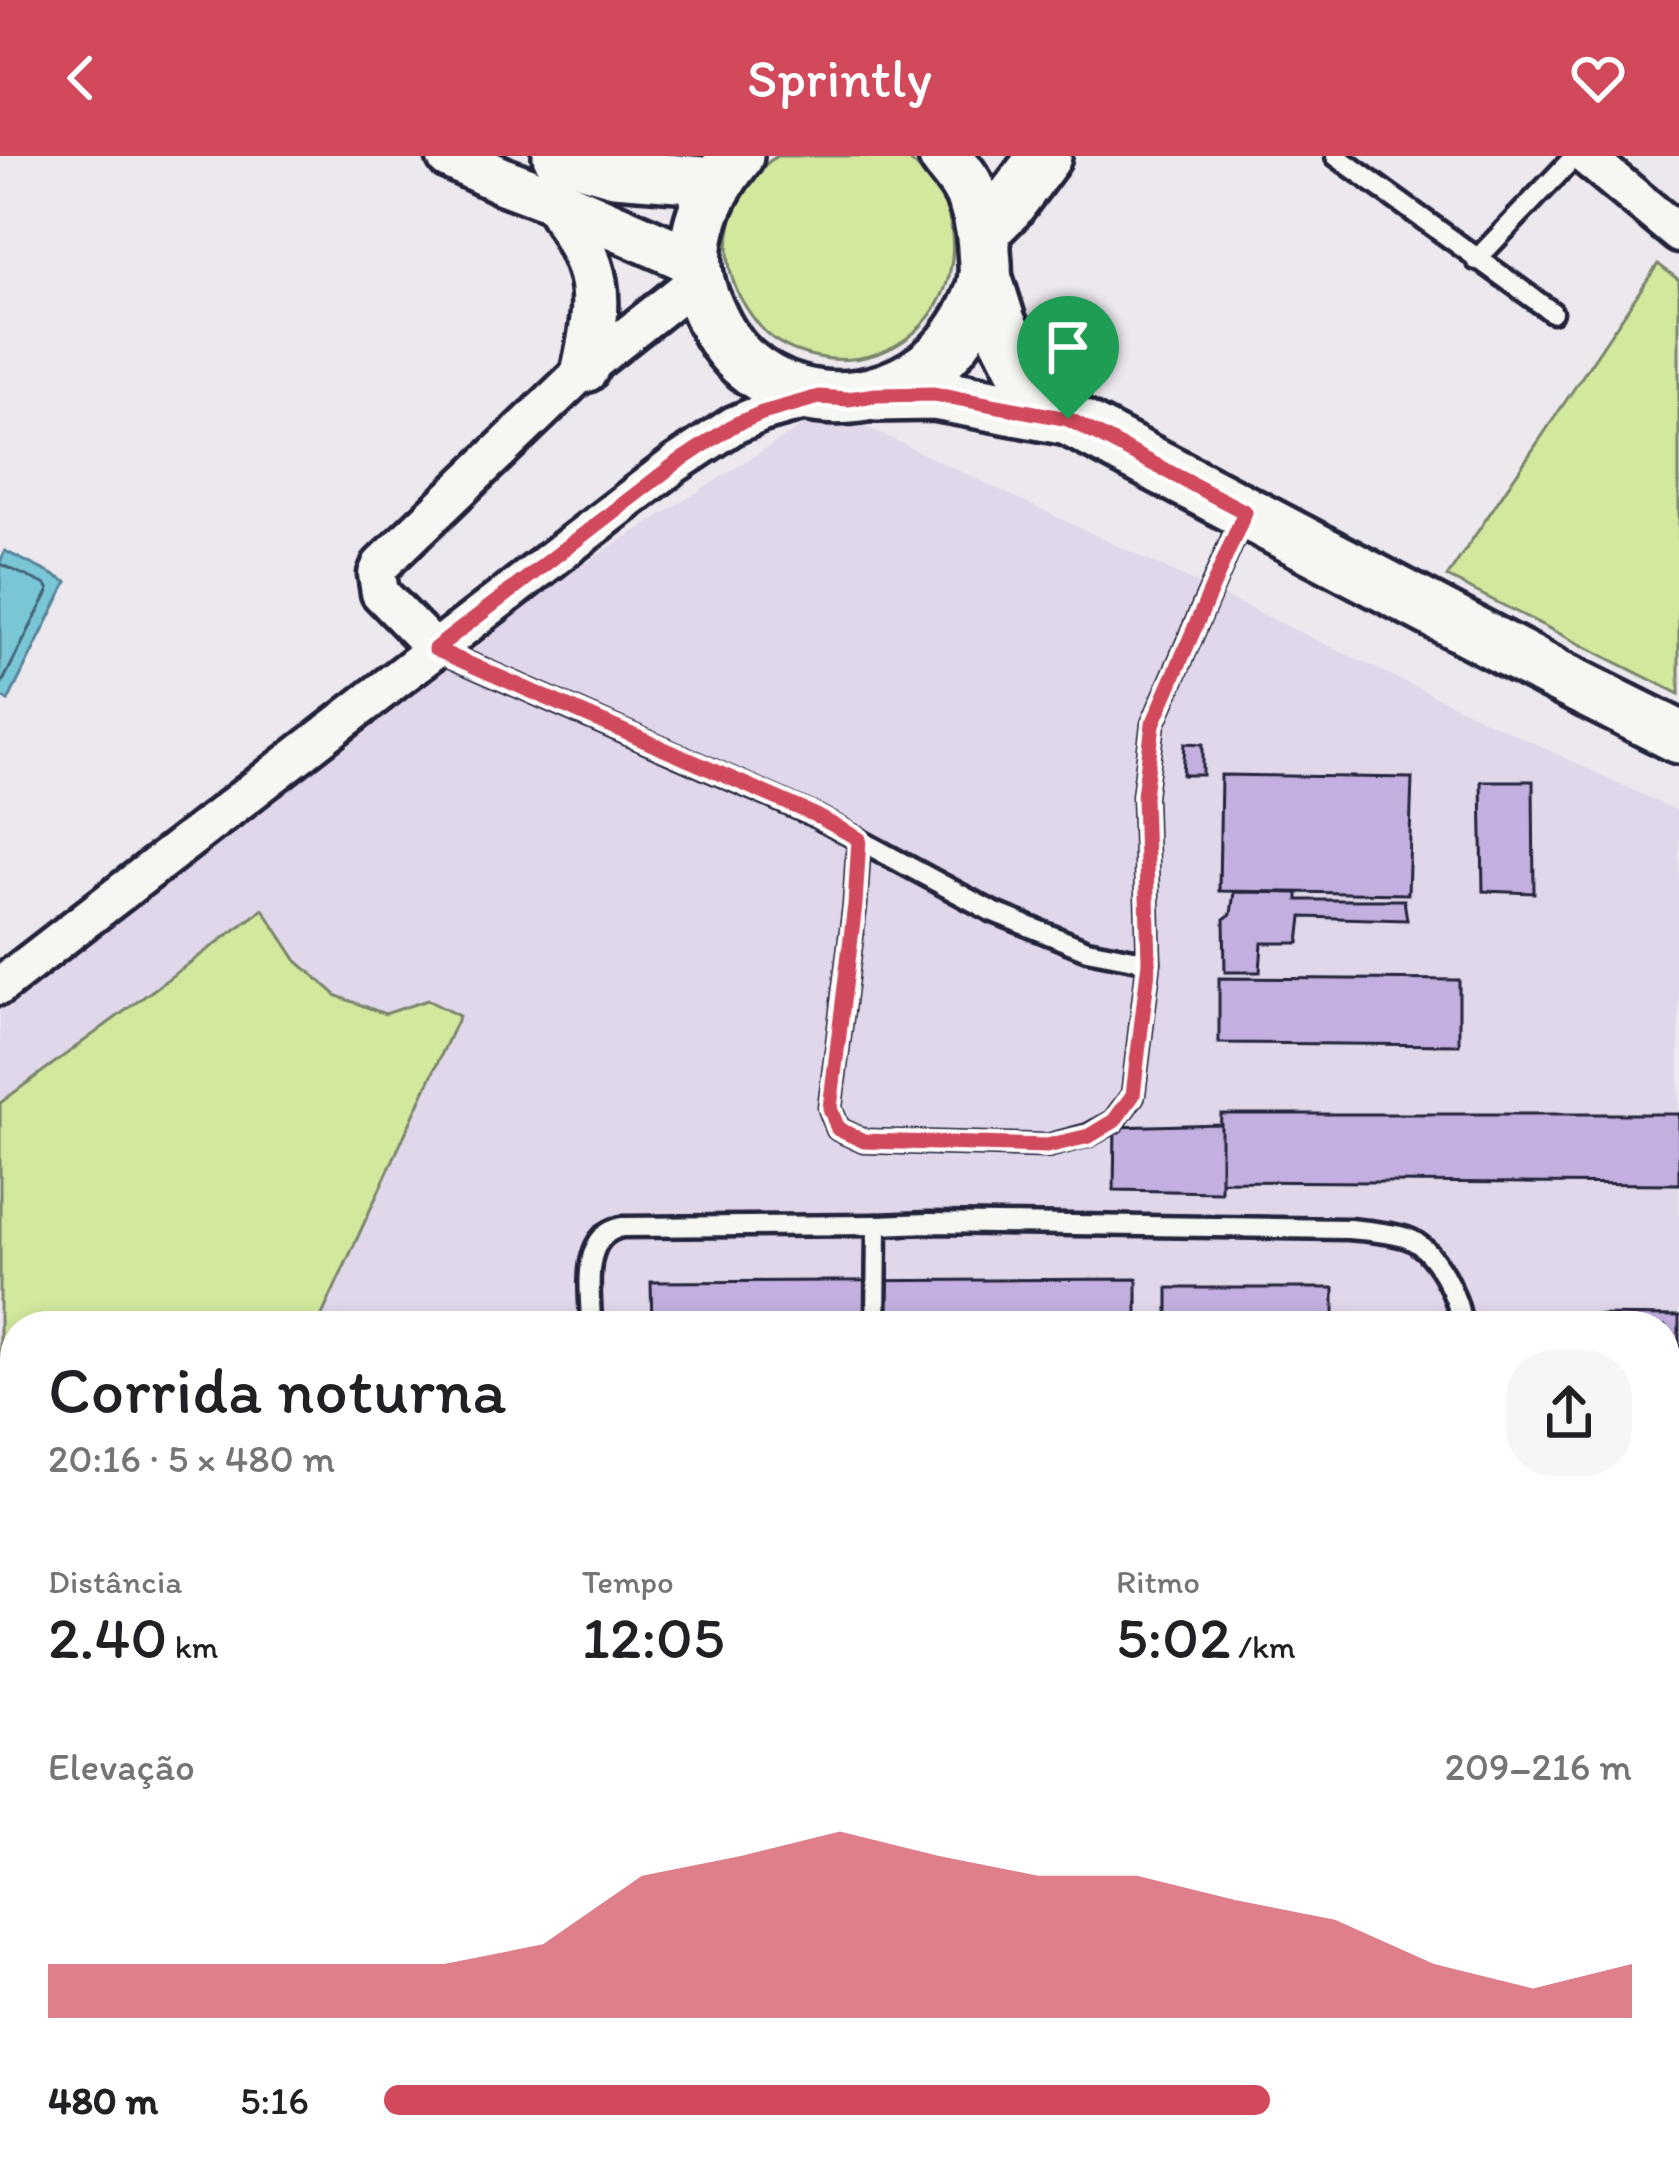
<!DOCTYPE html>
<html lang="pt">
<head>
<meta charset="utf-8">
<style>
	:root { --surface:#fff; --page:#f6f6f6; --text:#202124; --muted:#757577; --accent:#d1495b }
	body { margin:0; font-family:Itim,sans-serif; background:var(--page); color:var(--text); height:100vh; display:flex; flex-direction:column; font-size:45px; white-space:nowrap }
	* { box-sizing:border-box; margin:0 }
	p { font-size:39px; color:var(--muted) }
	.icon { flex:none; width:66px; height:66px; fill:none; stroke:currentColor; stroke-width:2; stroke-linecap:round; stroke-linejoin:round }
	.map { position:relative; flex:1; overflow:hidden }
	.sheet { position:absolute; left:0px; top:1155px; width:1680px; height:861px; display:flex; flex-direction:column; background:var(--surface); border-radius:48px 48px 0 0; box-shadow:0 6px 18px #0003 }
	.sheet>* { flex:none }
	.pin { position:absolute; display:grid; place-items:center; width:102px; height:102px; color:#fff; margin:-123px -51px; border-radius:50% 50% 50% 0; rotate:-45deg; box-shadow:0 0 12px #0007 }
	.pin .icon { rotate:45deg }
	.round { display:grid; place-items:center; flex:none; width:126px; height:126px; border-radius:48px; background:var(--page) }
	.summary { display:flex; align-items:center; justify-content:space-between; height:204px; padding:0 48px }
	h1 { font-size:66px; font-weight:600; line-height:90px }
	.metrics { display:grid; grid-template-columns:repeat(3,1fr); gap:18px; height:204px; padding:12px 48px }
	.metrics div { display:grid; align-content:center }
	.metrics b { font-size:60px; font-weight:600 }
	.metrics small { font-size:33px; font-weight:400 }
	.metrics p { font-size:33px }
	.chart { height:336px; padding:24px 48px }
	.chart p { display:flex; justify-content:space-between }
	.chart svg { width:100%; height:216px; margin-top:12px; fill:var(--accent); opacity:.7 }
	ul { padding:0 48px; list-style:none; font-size:39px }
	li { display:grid; grid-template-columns:192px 144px 1fr; align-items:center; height:90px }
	li i { height:30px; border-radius:15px; background:var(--accent) }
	header { display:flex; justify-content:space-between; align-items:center; height:156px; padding:0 48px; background:var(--accent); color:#fff; font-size:54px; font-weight:600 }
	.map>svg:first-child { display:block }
	.built { fill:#e0d7ea; fill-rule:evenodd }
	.green { fill:#d2e89d; stroke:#7a856c; stroke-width:3 }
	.water { fill:#79c6d7; stroke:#568499; stroke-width:3 }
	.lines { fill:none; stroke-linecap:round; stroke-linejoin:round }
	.shore { stroke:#456479; stroke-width:3 }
	.building { fill:#c3b0e0; stroke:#22223b; stroke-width:3 }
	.service-casing { stroke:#22223b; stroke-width:27 }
	.minor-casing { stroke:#22223b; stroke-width:45 }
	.tertiary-casing { stroke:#22223b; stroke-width:54 }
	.secondary-casing { stroke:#22223b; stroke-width:60 }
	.service { stroke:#f6f6f2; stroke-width:18 }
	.minor { stroke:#f6f6f2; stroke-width:36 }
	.tertiary { stroke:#f6f6f2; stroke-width:45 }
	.secondary { stroke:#f6f6f2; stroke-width:51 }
	.route-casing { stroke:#fff; stroke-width:24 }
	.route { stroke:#d1495b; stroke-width:15 }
</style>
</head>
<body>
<header><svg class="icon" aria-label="back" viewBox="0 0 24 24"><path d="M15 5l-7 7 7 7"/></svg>Sprintly<svg class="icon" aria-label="heart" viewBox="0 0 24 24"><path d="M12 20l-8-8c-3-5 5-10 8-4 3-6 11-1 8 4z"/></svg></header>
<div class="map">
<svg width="1679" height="2014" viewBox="0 0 1679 2014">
	<rect width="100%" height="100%" fill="#ece8ee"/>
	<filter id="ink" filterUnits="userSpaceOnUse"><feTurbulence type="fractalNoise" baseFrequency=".00833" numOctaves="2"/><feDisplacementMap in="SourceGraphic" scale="24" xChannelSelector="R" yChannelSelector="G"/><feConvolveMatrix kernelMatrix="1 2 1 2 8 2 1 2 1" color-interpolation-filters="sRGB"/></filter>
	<g filter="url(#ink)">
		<path class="built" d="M 829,253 L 1679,656 L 1679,2014 L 0,2014 L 0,848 L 468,481 ZM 15,1170 L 1665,1170 L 1665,2001 L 15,2001 Z"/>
		<g class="green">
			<path d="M 777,0 L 905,0 C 924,17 941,34 948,58 C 972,144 899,221 813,200 C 792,195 771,185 758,168 C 740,145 728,123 728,93 C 728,56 745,21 777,0 Z"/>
			<path d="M 1658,108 L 1679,124 L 1679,538 L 1447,421 Z"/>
			<path d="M 263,753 L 297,805 L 337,840 L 385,858 L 427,844 L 459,860 L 317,1170 L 15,1170 L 15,1508 L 0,1507 L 0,947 Z"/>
		</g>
		<path class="water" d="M 5,395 L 67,426 L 8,545 L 0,540 L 0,406 Z"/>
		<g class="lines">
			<path class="shore" d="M 0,408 L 46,429 L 49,434 L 0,531"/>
		</g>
		<g class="building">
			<path d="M 1185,587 L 1203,588 L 1203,619 L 1183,619 Z"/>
			<path d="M 1221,619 L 1412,622 L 1408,738 L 1219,735 Z"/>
			<path d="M 1481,625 L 1533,625 L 1534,737 L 1483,735 Z"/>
			<path d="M 1234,736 L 1298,737 L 1298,744 L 1404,744 L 1407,764 L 1302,761 L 1299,787 L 1262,787 L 1260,816 L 1225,816 L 1224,763 L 1231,758 Z"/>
			<path d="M 1219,822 L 1459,824 L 1459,889 L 1219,887 Z"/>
			<path d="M 1221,958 L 1679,958 L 1679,1028 L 1218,1025 Z"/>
			<path d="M 1221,968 L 1221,1036 L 1114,1034 L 1115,971 Z"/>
			<path d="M 1137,1123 L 1137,1170 L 652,1170 L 651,1126 Z"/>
			<rect x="1168" y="1132" width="166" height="38"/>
			<path d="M 1499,1158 L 1679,1160 L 1679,1560 L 1665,1560 L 1665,1170 L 1499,1170 Z"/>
			<path d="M 1679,1617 L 1679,1805 L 1665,1804 L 1665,1618 Z"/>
			<path d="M 15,1658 L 15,2001 L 56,2001 L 56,2014 L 0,2014 L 0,1659 Z"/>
			<path d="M 1665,1836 L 1679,1837 L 1679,2014 L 1646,2014 L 1646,2001 L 1665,2001 Z"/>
			<path d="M 321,2001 L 585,2001 L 585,2014 L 320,2014 Z"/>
			<rect x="913" y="2001" width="454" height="13"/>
			<rect x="1483" y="2001" width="127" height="13"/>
		</g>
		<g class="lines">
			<g class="service-casing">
				<g id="service">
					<path d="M 1336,0 L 1552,156"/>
					<path d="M 1476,104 L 1575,0"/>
					<path d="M 435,493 L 815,660 L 991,755 L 1087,794 L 1149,806"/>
					<path d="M 859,683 L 855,749 L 830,952 L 838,973 L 864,985 L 1047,990 L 1089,979 L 1114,965 L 1133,939 L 1149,806 L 1144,640 L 1153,568 L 1243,360"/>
					<path d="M 591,1170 C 591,1136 579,1080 622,1071 L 877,1069"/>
					<path d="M 876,1170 L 877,1069 L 929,1067 L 1349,1073 C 1367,1075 1389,1076 1407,1082 C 1434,1091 1461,1143 1461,1170"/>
					<path d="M 13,1630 L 15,1630"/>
					<path d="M 872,2001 L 872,2014"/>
					<path d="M 97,2014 L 97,2001"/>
					<path d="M 1457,2014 L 1457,2001"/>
				</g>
			</g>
			<g class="minor-casing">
				<g id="minor">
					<path d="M 1585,0 L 1679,78"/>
					<path d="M 435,493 L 380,437 L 377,418 L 381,409 L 585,213 L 696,125"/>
					<path d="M 0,830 L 675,308 L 734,269 L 762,257 L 819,241"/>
				</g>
			</g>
			<g class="tertiary-casing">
				<g id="tertiary">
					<path d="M 450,0 L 503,25 L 556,45 L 696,106"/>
					<path d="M 556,0 L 614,17 L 716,25"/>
					<path d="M 556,45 C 598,116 603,132 585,213"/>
				</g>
			</g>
			<g class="secondary-casing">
				<g id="secondary">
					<path d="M 737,0 C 704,40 683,94 704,144 C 713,167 724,189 743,206 C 809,265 912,248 960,177 C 971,161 983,139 985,119 C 986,110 984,100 984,91 C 983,71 977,47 967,30 C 961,19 952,10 945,0"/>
					<path d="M 983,75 L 1007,51 L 1045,0"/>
					<path d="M 985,120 L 1000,168 L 1025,218 L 1068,263"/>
					<path d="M 876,239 L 934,238 L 1068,263 L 1549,516 L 1679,581"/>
				</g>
			</g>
			<use href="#service" class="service"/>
			<use href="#minor" class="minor"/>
			<use href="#tertiary" class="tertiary"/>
			<use href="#secondary" class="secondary"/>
		</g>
	</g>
	<g class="lines" filter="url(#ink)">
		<g class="route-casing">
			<path id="route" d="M 934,238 L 1068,263 L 1245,356 L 1153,568 L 1144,640 L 1149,806 L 1133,939 L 1114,965 L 1089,980 L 1047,990 L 864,985 L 838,973 L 830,952 L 855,749 L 859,683 L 815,659 L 435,493 L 675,308 L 734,269 L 762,257 L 819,241 L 848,243 L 876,239 Z"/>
		</g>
		<use href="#route" class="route"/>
	</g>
</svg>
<div class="pin" style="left:1068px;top:263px;background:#1e9e55"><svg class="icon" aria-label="arrive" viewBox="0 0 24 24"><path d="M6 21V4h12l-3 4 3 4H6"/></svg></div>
<section class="sheet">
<div class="summary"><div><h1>Corrida noturna</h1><p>20:16 · 5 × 480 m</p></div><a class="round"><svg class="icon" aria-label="share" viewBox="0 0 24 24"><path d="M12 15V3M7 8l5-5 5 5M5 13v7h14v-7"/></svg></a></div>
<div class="metrics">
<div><p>Distância</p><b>2.40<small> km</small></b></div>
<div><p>Tempo</p><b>12:05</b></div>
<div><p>Ritmo</p><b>5:02<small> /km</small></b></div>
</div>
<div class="chart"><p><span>Elevação</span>209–216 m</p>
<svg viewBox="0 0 160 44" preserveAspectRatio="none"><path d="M0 44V33L10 33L20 33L30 33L40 33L50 29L60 15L70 11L80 6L90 11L100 15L110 15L120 20L130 24L140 33L150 38L160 33V44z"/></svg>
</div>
<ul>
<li><b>480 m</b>5:16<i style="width:71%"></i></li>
</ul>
</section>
</div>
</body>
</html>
